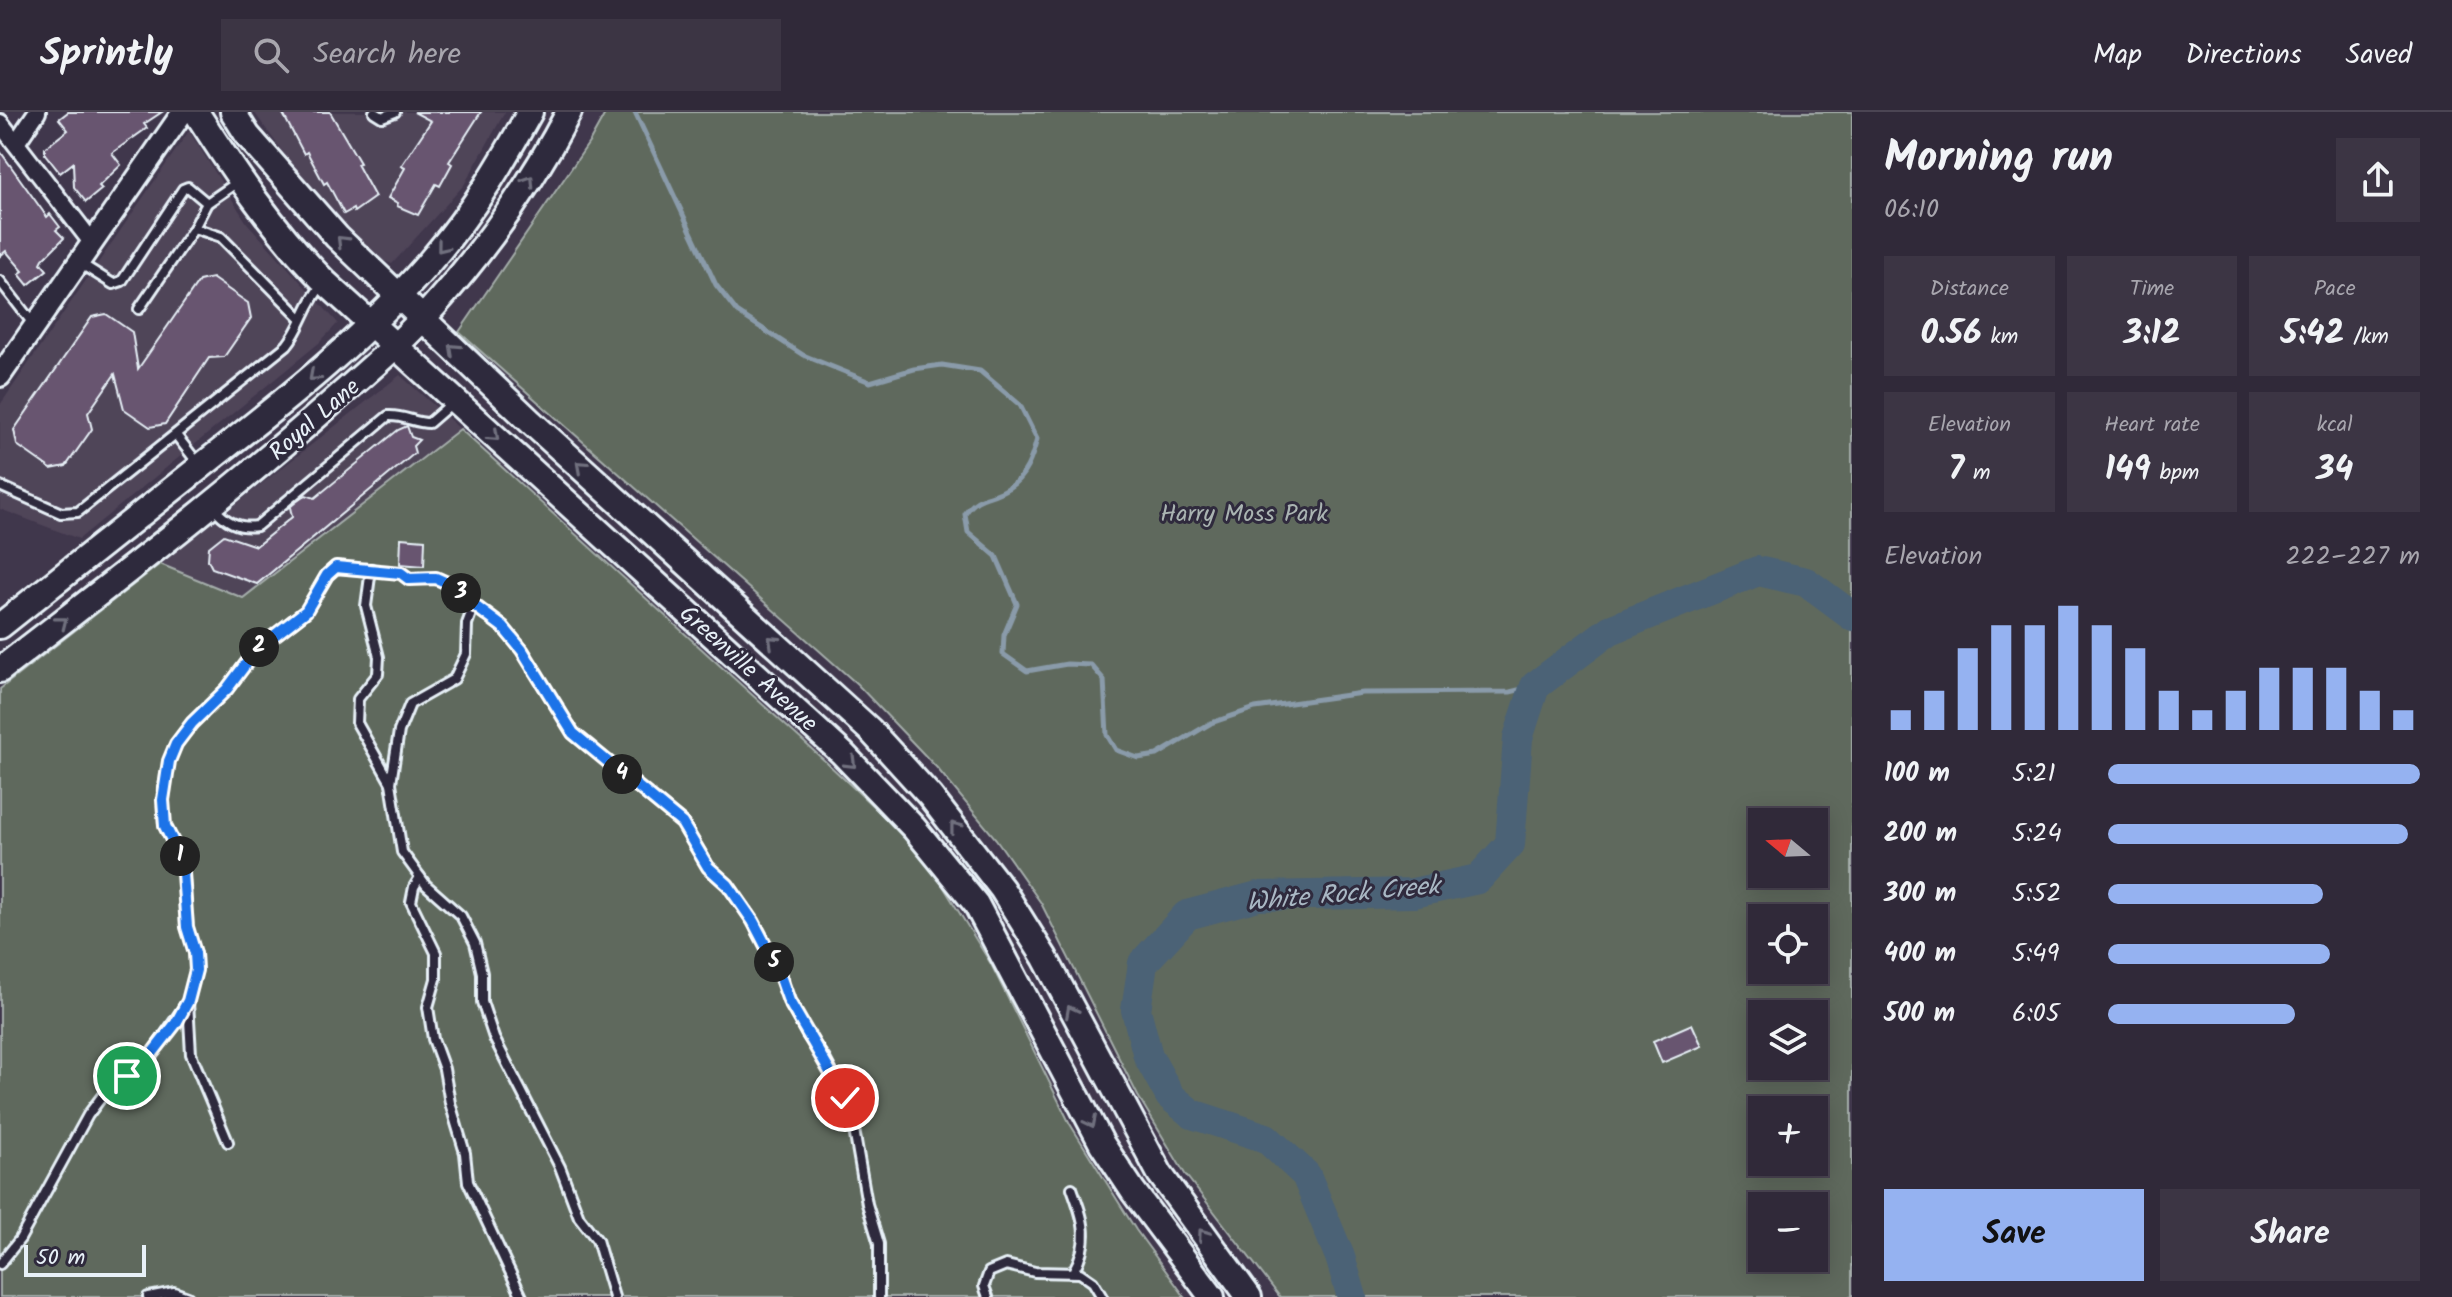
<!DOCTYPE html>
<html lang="en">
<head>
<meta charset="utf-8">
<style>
	:root { --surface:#302939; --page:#3c3544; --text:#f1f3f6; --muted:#a8a6ae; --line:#4b4553; --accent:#95b2f1 }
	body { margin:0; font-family:Kalam,sans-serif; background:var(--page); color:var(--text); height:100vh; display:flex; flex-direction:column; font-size:30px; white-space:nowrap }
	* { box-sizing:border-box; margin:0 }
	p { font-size:26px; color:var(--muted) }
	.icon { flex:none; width:44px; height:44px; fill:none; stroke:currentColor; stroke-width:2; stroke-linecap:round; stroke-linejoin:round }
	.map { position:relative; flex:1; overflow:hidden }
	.side { display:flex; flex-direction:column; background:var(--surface); width:600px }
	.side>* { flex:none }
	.needle { width:52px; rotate:289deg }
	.buttons { position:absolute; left:1748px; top:696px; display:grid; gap:16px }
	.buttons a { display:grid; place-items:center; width:80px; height:80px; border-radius:0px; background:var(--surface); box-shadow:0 4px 20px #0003,0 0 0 2px var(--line); font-size:40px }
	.scale { position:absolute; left:24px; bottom:20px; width:122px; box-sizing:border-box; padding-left:8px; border:4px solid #e8f1f8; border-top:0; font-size:22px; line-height:28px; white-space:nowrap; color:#e8f1f8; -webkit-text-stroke:6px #2f2a3d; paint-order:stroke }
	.pin { position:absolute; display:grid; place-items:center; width:68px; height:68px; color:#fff; margin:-34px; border:4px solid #fff; border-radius:50%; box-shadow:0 2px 8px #0007 }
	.km { position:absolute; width:40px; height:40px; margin:-20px; border-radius:50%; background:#222; color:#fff; font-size:22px; line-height:40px; text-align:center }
	.round { display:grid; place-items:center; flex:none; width:84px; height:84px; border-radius:0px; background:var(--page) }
	.head { display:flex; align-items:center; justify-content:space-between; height:136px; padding:0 32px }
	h1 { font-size:44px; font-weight:700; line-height:60px }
	.figures { display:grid; grid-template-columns:repeat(3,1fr); gap:12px; height:136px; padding:8px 32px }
	.figures div { display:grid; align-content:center; border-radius:0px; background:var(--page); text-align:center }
	.figures b { font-size:34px; font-weight:700 }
	.figures small { font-size:22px; font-weight:400 }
	.figures p { font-size:22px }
	.chart { height:224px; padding:16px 32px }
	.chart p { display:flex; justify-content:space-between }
	.chart svg { width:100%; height:144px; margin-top:8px; stroke:var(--accent); stroke-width:6 }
	.button { display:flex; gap:16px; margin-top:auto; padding:16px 32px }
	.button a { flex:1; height:92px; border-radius:0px; background:var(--accent); color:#111; font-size:32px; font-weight:700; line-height:92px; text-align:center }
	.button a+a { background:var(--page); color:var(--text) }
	ul { padding:0 32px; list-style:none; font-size:26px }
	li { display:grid; grid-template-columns:128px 96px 1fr; align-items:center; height:60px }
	li i { height:20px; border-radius:10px; background:var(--accent) }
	header { display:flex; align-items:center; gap:48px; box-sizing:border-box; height:112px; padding:0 40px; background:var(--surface); border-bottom:2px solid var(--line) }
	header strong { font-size:38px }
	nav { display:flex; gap:44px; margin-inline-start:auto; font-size:28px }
	.search { width:560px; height:72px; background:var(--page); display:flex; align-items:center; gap:20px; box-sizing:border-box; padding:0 28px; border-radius:0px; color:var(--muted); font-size:30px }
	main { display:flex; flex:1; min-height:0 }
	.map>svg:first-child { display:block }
	.built { fill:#4f4459 }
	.green { fill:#5f695d; stroke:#a4adaa; stroke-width:2; fill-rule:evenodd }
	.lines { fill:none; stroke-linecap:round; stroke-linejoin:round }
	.stream { stroke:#8a9baa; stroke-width:5 }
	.river { stroke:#4b6276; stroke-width:30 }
	.building { fill:#67556f; stroke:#e8f1f8; stroke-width:2 }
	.service-casing { stroke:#e8f1f8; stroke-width:14 }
	.minor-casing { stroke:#e8f1f8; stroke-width:22 }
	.tertiary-casing { stroke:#e8f1f8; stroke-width:26 }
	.secondary-casing { stroke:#e8f1f8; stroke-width:30 }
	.service { stroke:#2f2a3d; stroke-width:8 }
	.minor { stroke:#2f2a3d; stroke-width:16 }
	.tertiary { stroke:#2f2a3d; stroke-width:20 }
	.secondary { stroke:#2f2a3d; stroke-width:24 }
	.oneway { stroke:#70707e }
	.route-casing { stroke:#fff; stroke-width:16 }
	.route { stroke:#1a73e8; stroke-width:10 }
	.labels { text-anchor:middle; stroke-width:6; stroke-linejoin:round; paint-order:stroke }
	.street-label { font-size:24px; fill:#e8f1f8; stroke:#2f2a3d }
	.park-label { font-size:24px; fill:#aab4b2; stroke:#2f2a3d }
	.water-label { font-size:26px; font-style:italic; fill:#a9b8c4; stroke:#2f2a3d }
</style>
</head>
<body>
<header>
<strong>Sprintly</strong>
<div class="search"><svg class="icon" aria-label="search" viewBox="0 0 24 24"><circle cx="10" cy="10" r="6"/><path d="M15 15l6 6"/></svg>Search here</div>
<nav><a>Map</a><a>Directions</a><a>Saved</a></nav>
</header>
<main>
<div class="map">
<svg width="1852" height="1185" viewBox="0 0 1852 1185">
	<rect width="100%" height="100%" fill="#40374c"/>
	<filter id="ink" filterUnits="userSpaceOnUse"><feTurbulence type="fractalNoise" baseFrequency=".0125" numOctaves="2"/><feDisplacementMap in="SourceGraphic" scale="16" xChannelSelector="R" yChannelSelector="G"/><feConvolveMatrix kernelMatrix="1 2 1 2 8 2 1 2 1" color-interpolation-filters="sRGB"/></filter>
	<g filter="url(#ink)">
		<g class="built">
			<path d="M 254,0 L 505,0 L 464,73 L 392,152 L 369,143 L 321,93 Z"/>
			<path d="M 189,19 L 247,111 L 338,211 L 319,231 L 79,427 L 0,397 L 0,293 Z"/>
			<path d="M 400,263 L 460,317 L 243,486 L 160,452 Z"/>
		</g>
		<g class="green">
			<path d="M 606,0 L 1852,0 L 1852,1185 L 1280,1185 L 1185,1062 L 1138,984 L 1041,791 L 996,727 L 937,656 L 857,572 L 459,220 L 590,29 ZM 1762,710 L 1814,710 L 1814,762 L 1762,762 ZM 1762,806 L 1814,806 L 1814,858 L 1762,858 ZM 1762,902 L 1814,902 L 1814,954 L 1762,954 ZM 1762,998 L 1814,998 L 1814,1050 L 1762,1050 ZM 1762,1094 L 1814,1094 L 1814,1146 L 1762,1146 Z"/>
			<path d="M 460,317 L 826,650 L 892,712 L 935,761 L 991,852 L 1070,1012 L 1136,1118 L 1185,1185 L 0,1185 L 0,577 L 160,452 L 243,486 Z"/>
		</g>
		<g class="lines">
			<path class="stream" d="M 635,0 L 716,173 L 737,200 L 803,243 L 870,270 L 914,257 L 942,253 L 980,259 L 1020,293 L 1037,327 C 1032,346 1026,365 1008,376 C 990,388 979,381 965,402 L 968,420 L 996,444 L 1017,492 L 1004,523 L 1003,542 L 1027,559 L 1067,552 L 1091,553 L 1104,568 L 1107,623 L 1116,638 L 1138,646 L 1157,643 L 1211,611 L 1255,596 L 1362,581 L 1510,580 L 1535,574"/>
			<path class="river" d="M 1352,1185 L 1340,1145 L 1306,1063 L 1266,1026 L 1192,1002 L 1170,984 L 1148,944 L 1136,898 L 1143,851 L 1187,803 L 1258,784 L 1413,781 L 1478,767 L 1510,732 L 1518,626 L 1535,574 L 1610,518 L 1758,459 L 1806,470 L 1852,504"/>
		</g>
		<g class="building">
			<path d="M 68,0 L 162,0 L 144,12 L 147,16 L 112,41 L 121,53 L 99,74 L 102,77 L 86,90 L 74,75 L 73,51 L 60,61 L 45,42 L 45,36 L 68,18 L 59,7 Z"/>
			<path d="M 282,0 L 330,0 L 360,51 L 357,52 L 375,85 L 354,100 L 353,97 L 344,102 L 327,70 L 324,72 L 307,40 L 304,42 Z"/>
			<path d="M 414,0 L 481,0 L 449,50 L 452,52 L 440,74 L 436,72 L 418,103 L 397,94 L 398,91 L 388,86 L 405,56 L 401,54 L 431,9 Z"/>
			<path d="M 0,39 L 47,105 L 50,102 L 60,115 L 56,118 L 64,126 L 43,147 L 41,151 L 47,158 L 28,173 L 19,162 L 23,159 L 6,139 L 0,144 Z"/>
			<path d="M 212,166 L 248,191 L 251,206 L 224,245 L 209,246 L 165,312 L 150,315 L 124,297 L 115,262 L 88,301 L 92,317 L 66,354 L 51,357 L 17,333 L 14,318 L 92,205 L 106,202 L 132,220 L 138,257 L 199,169 Z"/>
			<path d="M 407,314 L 411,325 L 419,328 L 413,334 L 415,341 L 257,472 L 212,456 L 208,448 L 209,435 L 224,423 L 256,434 L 292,405 L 290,395 L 296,390 L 306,383 L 315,386 L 398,318 Z"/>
			<path d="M 401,426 L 425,428 L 424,454 L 400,452 Z"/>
			<path d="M 1692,912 L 1702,934 L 1662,951 L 1653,929 Z"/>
		</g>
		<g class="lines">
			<g class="service-casing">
				<g id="service">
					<path d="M 374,0 L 382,5 L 395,0"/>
					<path d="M 194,116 L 207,91 L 239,69"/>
					<path d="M 78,150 L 113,172 L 122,169 L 183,77 L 188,75 L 207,91"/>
					<path d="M 0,169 L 34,213"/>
					<path d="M 139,197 L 194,116 L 221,125 L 301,206"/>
					<path d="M 176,323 L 200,354"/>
					<path d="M 0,374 L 61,401 L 78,400 L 287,233 C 303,213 305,192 323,172"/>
					<path d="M 212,394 C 225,409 237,417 257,414 L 388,304 C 404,303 414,311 429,311 L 452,291"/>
					<path d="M 371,457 L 366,494 L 379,545 L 378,562 L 358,587 L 357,611 L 391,671"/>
					<path d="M 474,493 L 467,512 L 466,542 L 454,567 L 410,592 L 399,619 L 391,671 L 402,740 L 426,773 L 461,804 L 475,831 L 482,861 L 482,890 L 494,926 L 560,1055 L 579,1105 L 597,1128 L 614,1185"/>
					<path d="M 420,765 L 414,775 L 411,790 L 436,841 L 436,867 L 428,895 L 433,927 L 444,957 L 450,991 L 465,1041 L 468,1070 L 522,1185"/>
					<path d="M 188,890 L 191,942 L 228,1030"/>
					<path d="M 1072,1076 C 1084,1109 1091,1128 1073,1160"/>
					<path d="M 0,1152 L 20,1127 L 88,1003 L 106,979 L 151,943 L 188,889 L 196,858 L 195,841 L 187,815 L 182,748 L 165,714 L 163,688 L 169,649 L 176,632 L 192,611 L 227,577 L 257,537 L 306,499 L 327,463 L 336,455 L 401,461 L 409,467 L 436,466 L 456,475 L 467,488 L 503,515 L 522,538 L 573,621 L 682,711 L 708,755 L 728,773 L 753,809 L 777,855 L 789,889 L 806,921 L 825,947 L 850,995 L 867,1092 L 879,1132 L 879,1185"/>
					<path d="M 148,1185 L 174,1180 L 188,1185"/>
					<path d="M 988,1185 L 984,1174 L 989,1160 L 1006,1153 L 1035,1160 L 1080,1161 L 1093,1170 L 1102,1185"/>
				</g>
			</g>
			<g class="minor-casing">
				<g id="minor">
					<path d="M 0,11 L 91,129"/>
					<path d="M 16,31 L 37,0"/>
				</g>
			</g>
			<g class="tertiary-casing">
				<path id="tertiary" d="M 0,264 L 183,0"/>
			</g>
			<g class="secondary-casing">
				<g id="secondary">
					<path d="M 196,0 C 235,61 274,119 325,170 L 842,641 L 914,716 L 976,792 L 1102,1032 L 1133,1079 L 1212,1185"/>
					<path d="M 233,0 L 248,24 L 337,125 L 531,310 L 870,618 L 930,684 L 1002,777 L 1045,846 L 1160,1062 L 1249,1185"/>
					<path d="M 0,514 C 68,460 136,406 204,352 C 286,288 370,222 437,141 C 474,98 502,50 530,0"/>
					<path d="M 0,558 C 108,474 218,391 320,301 C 359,266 401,232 435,193 C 487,135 533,69 569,0"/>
				</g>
			</g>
			<use href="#service" class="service"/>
			<use href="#minor" class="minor"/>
			<use href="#tertiary" class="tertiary"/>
			<use href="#secondary" class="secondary"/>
		</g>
		<defs><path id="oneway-chevron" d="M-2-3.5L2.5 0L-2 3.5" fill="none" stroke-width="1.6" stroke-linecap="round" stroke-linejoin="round" transform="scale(2)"/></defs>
		<g class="oneway">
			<use href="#oneway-chevron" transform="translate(529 69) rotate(-57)"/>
			<use href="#oneway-chevron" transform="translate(342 129) rotate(-135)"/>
			<use href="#oneway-chevron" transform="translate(442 135) rotate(129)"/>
			<use href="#oneway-chevron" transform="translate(454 237) rotate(-137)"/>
			<use href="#oneway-chevron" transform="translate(314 264) rotate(138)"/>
			<use href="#oneway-chevron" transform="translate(494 324) rotate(42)"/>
			<use href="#oneway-chevron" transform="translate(581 354) rotate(-138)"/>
			<use href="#oneway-chevron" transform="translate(62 510) rotate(-38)"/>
			<use href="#oneway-chevron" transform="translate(773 529) rotate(-137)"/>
			<use href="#oneway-chevron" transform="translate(851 651) rotate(45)"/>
			<use href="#oneway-chevron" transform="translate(955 715) rotate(-128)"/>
			<use href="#oneway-chevron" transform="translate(1071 899) rotate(-118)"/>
			<use href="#oneway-chevron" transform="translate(1091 1010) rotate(63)"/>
			<use href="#oneway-chevron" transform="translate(1203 1122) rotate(-126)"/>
		</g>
	</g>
	<g class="lines" filter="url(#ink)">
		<g class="route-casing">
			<path id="route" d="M 127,964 L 151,943 L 176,911 L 188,889 L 196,858 L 195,841 L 187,815 L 182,748 L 165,714 L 163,688 L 169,649 L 176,632 L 192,611 L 227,577 L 257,537 L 306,499 L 327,463 L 336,455 L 401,461 L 409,467 L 436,466 L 456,475 L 467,488 L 503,515 L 522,538 L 573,621 L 682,711 L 708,755 L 728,773 L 753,809 L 777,855 L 789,889 L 845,986"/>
		</g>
		<use href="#route" class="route"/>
	</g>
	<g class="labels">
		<g class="street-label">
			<text transform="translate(314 307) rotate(-41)" y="8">Royal Lane</text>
			<text transform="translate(749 556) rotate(42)" y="8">Greenville Avenue</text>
		</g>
		<g class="park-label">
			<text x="1244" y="409">Harry Moss Park</text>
		</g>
		<g class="water-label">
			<text transform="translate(1343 781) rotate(-5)" y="9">White Rock Creek</text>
		</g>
	</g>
</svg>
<div class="buttons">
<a><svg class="needle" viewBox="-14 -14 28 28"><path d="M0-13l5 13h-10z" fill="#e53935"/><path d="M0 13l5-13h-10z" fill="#a8a6ae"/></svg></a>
<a><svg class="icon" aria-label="locate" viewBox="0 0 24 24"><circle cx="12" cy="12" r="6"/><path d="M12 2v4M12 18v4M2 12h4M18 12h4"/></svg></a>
<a><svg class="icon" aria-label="layers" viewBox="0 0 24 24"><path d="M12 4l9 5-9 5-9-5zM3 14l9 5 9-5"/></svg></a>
<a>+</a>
<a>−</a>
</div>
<div class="scale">50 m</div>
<div class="pin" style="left:127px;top:964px;background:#1e9e55"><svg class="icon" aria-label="arrive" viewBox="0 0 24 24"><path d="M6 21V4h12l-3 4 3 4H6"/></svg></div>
<div class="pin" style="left:845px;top:986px;background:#d93025"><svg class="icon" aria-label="check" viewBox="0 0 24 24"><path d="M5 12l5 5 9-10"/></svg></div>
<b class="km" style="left:180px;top:744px">1</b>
<b class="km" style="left:259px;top:535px">2</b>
<b class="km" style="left:461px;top:481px">3</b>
<b class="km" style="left:622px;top:662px">4</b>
<b class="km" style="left:774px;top:850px">5</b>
</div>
<section class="side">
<div class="head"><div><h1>Morning run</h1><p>06:10</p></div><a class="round"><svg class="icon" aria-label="share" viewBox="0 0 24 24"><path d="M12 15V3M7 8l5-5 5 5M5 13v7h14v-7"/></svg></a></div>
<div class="figures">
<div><p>Distance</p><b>0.56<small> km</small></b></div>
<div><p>Time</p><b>3:12</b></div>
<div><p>Pace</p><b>5:42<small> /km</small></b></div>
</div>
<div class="figures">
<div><p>Elevation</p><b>7<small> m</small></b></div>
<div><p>Heart rate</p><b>149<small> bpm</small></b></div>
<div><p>kcal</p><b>34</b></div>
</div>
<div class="chart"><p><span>Elevation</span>222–227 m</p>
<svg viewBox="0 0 160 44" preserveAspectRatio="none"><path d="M5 44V38M15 44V32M25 44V19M35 44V12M45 44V12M55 44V6M65 44V12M75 44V19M85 44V32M95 44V38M105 44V32M115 44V25M125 44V25M135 44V25M145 44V32M155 44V38"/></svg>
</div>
<ul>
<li><b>100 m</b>5:21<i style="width:100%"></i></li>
<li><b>200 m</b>5:24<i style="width:96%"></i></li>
<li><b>300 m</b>5:52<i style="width:69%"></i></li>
<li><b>400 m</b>5:49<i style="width:71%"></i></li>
<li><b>500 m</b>6:05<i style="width:60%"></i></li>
</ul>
<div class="button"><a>Save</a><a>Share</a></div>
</section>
</main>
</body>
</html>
